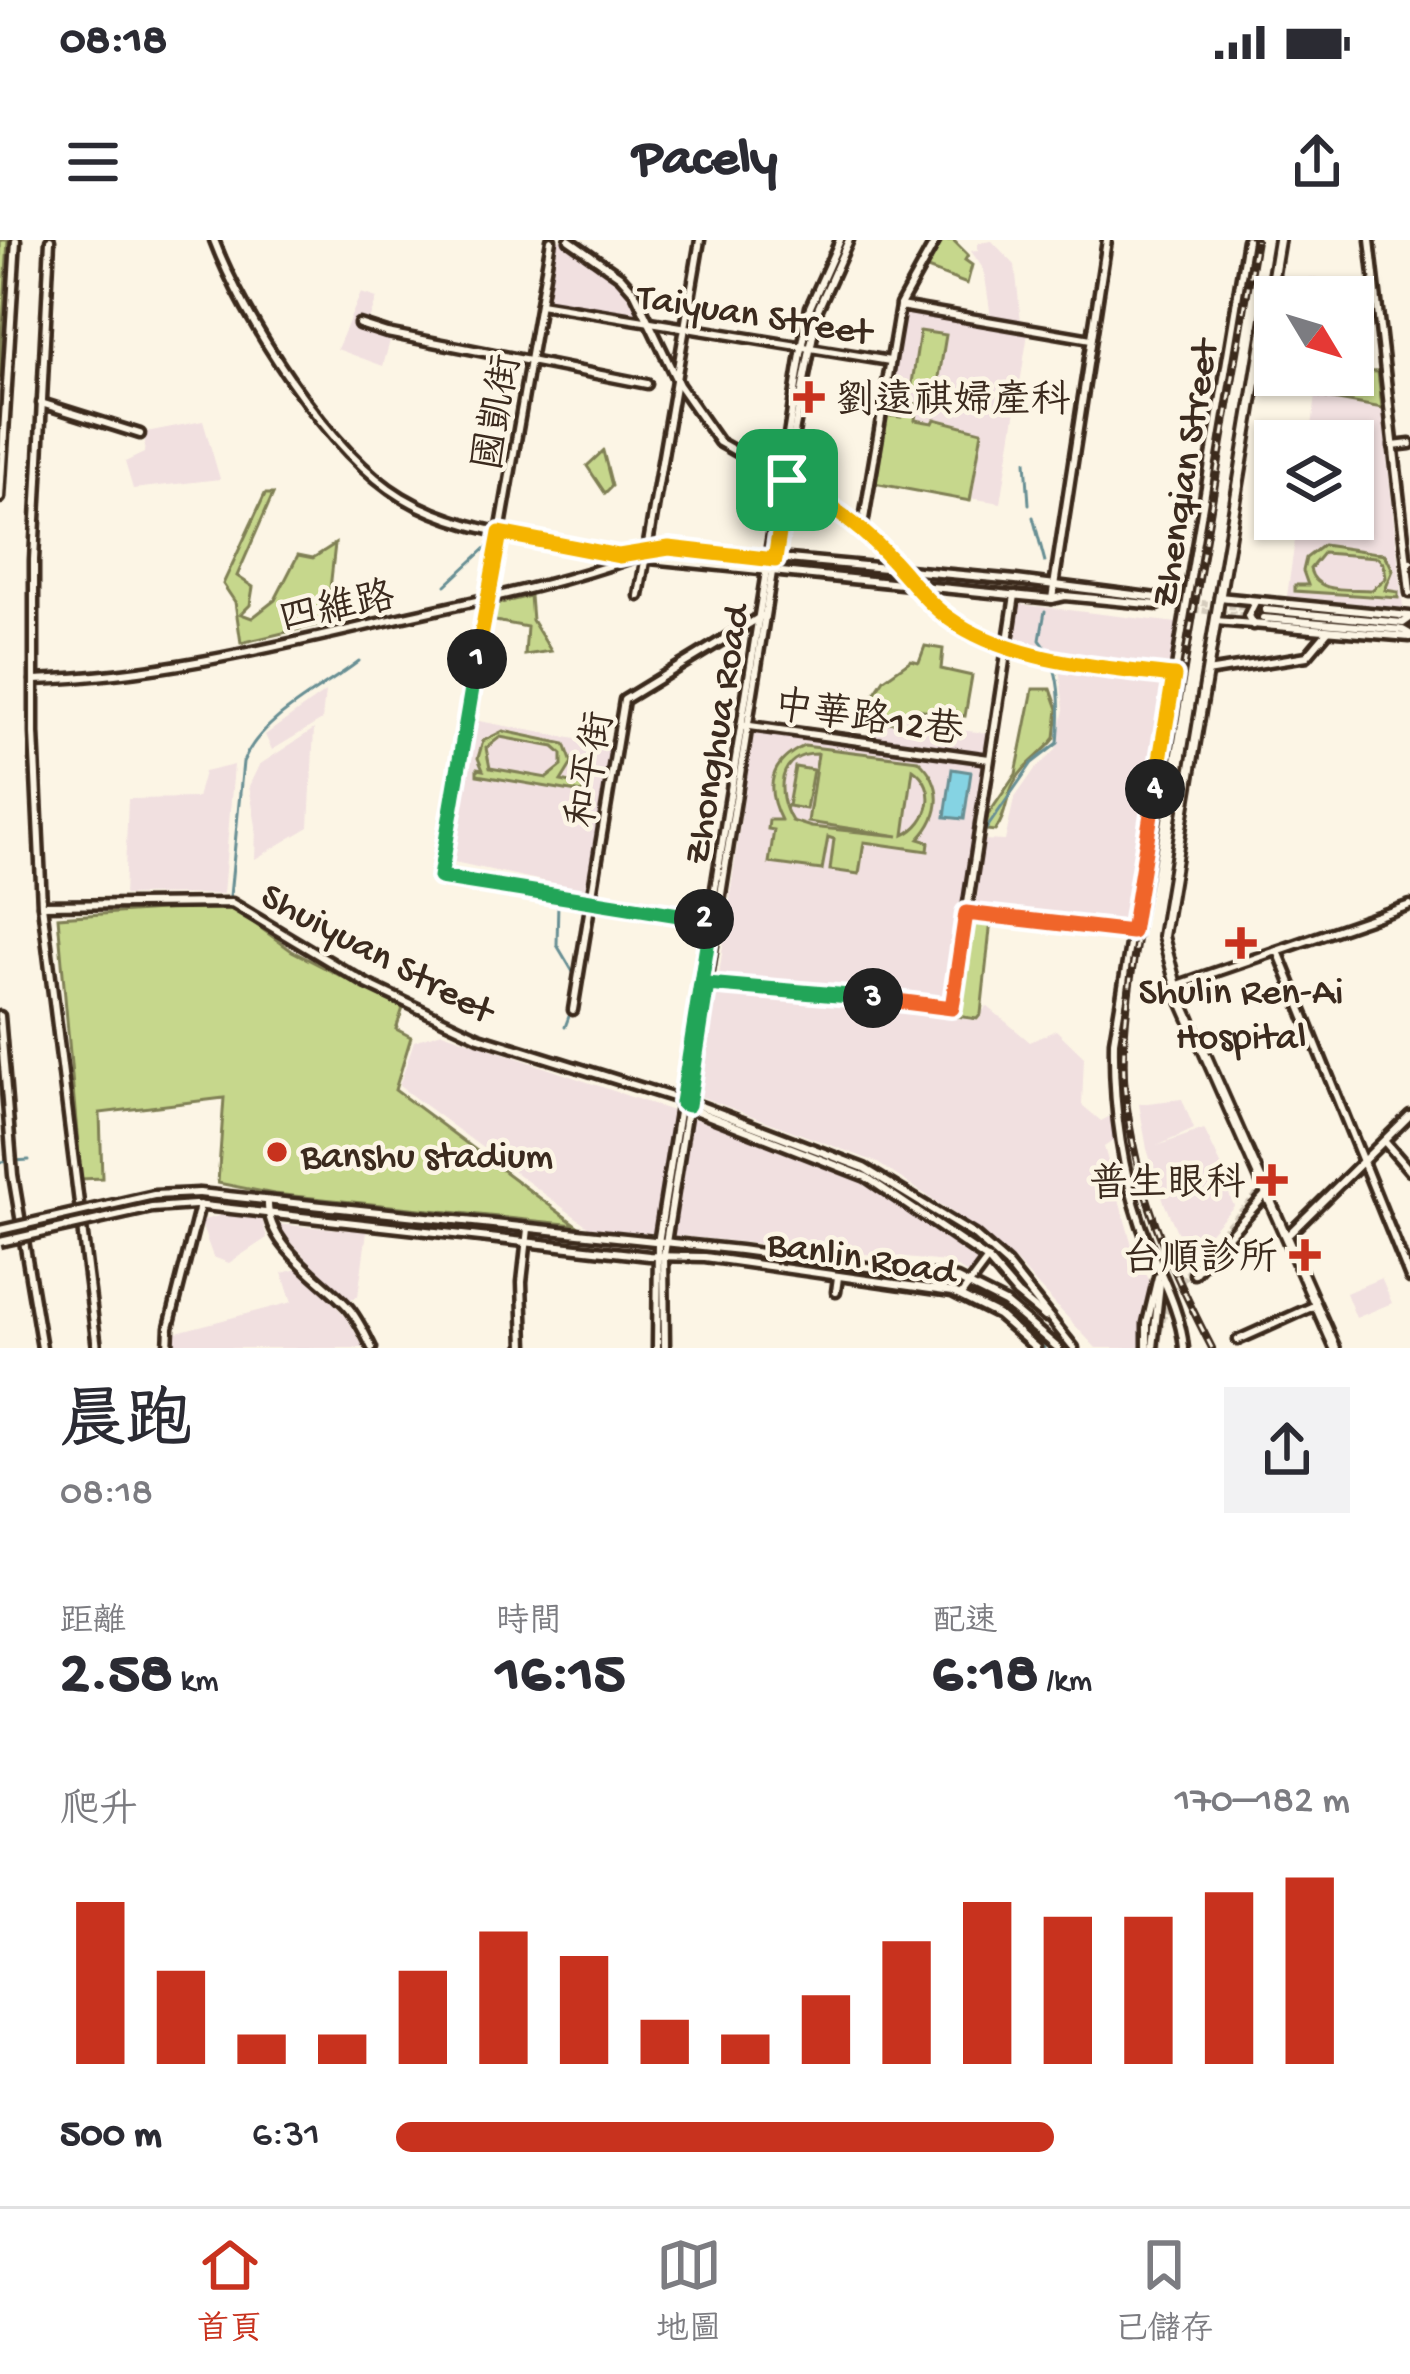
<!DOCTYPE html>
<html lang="zh-TW">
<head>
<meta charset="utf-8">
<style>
	:root { --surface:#fff; --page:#f2f2f3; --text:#2b2b33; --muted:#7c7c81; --line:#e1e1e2; --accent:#c8321e }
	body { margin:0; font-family:"Gochi Hand","LXGW WenKai TC",sans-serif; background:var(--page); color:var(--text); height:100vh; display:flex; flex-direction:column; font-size:45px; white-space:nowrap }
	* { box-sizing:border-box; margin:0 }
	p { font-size:39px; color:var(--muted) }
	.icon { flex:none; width:66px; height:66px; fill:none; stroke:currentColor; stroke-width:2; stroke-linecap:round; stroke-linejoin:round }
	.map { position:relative; height:1108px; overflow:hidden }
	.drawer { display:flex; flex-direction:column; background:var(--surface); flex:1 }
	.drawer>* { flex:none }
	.needle { width:78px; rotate:128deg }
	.fabs { position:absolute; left:1254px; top:36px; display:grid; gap:24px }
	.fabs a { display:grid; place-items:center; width:120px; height:120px; border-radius:0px; background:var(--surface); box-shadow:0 3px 9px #0004; font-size:60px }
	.pin { position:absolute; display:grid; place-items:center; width:102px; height:102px; color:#fff; margin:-51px; border-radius:24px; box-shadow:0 6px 18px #0006 }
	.km { position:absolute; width:60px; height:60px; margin:-30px; border-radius:50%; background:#222; color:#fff; font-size:33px; line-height:60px; text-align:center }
	.round { display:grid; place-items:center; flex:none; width:126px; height:126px; border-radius:0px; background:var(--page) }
	.overview { display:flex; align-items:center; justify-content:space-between; height:204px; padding:0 60px }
	h1 { font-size:66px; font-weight:800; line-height:90px }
	.metrics { display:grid; grid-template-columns:repeat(3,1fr); gap:18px; height:204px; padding:12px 60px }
	.metrics div { display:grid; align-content:center }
	.metrics b { font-size:60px; font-weight:800 }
	.metrics small { font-size:33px; font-weight:400 }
	.metrics p { font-size:33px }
	.chart { height:336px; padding:24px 60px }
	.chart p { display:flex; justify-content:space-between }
	.chart svg { width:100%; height:216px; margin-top:12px; stroke:var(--accent); stroke-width:6 }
	ul { padding:0 60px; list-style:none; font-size:39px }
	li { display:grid; grid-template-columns:192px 144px 1fr; align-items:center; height:90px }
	li i { height:30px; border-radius:15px; background:var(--accent) }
	.status { display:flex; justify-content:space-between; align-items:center; height:84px; padding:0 60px; background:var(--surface); direction:ltr }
	.status svg { height:33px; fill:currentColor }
	header { display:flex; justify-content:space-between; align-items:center; height:156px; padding:0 60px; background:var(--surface); font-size:54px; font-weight:800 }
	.dock { display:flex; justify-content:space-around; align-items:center; height:168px; border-top:3px solid var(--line); background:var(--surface); font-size:33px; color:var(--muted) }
	.dock a { display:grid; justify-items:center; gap:6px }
	.dock .on { color:var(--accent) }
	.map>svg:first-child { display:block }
	.built { fill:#f1e0e0 }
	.green { fill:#c6d78c; stroke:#808055; stroke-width:3; fill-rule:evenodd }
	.water { fill:#85d3e3; stroke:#678f94; stroke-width:3 }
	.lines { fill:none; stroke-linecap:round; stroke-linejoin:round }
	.stream { stroke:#678f94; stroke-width:3 }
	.tertiary-tunnel { stroke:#d5ccbd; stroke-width:6; stroke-dasharray:6 3; stroke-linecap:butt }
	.minor-casing { stroke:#3b2a1e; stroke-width:15 }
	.tertiary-casing { stroke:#3b2a1e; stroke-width:15 }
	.secondary-casing { stroke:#3b2a1e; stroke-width:16 }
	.minor { stroke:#fcf5e5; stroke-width:6 }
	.tertiary { stroke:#fcf5e5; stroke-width:6 }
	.secondary { stroke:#fcf5e5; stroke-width:8 }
	.rail-casing { stroke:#3b2a1e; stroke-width:8 }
	.rail { stroke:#fcf5e5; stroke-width:3; stroke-dasharray:9; stroke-linecap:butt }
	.tertiary-bridge-casing { stroke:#3b2a1e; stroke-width:15; stroke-linecap:butt }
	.tertiary-bridge { stroke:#fcf5e5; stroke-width:6 }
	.split-1-casing { stroke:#fff; stroke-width:24 }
	.split-2-casing { stroke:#fff; stroke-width:24 }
	.split-3-casing { stroke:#fff; stroke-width:24 }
	.split-4-casing { stroke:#fff; stroke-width:24 }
	.split-5-casing { stroke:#fff; stroke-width:24 }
	.split-1 { stroke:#f5b400; stroke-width:15 }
	.split-2 { stroke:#22a559; stroke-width:15 }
	.split-3 { stroke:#22a559; stroke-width:15 }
	.split-4 { stroke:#f0652b; stroke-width:15 }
	.split-5 { stroke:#f5b400; stroke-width:15 }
	.poi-dot { fill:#c8321e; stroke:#fcf5e5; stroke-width:4.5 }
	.labels { text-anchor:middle; stroke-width:9; stroke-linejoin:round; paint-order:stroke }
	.street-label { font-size:39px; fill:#3b2a1e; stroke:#fcf5e5 }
	.poi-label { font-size:39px; fill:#3b2a1e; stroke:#fcf5e5; text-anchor:start }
</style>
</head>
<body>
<div class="status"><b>08:18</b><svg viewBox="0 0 49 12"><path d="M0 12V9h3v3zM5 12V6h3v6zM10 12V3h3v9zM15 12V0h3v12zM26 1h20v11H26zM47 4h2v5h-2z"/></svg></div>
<header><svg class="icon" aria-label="menu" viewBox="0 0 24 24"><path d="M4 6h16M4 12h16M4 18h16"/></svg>Pacely<svg class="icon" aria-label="share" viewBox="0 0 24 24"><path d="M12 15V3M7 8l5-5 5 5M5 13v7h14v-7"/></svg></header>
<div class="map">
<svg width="1410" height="1108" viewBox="0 0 1410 1108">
	<rect width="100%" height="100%" fill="#fcf5e5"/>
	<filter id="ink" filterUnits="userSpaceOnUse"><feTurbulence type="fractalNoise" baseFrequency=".00833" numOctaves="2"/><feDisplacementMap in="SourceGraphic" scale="24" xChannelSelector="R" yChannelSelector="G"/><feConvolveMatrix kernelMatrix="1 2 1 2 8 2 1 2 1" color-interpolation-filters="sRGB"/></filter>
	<g filter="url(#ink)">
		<g class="built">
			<path d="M 555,0 L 563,0 L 618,38 L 632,55 L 642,78 L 542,61 Z"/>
			<path d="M 992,1 L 1015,25 L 1021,82 L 991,77 L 984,30 L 971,11 L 978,10 L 978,3 Z"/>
			<path d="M 1309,37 L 1353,41 L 1350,57 L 1307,57 Z"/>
			<path d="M 361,53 L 377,58 L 368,83 L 391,97 L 383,126 L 337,109 Z"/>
			<path d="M 904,73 L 1028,93 L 1001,263 L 874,243 Z"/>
			<path d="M 1316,156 L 1382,168 L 1403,368 L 1287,356 L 1298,279 L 1353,279 L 1353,201 L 1310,201 Z"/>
			<path d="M 203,181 L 220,239 L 133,249 L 125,222 L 144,213 L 146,192 Z"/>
			<path d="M 1018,364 L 1177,383 L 1130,688 L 976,668 L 982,600 L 1005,601 L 1014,559 L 1035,529 L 1056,510 L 1064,469 L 1059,428 L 1040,411 L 1014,400 Z"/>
			<path d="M 325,452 L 322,480 L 272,510 L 265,495 Z"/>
			<path d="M 910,470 L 934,475 L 933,488 L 990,493 L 987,514 L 870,498 L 878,483 L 901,485 Z"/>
			<path d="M 479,481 L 614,506 L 588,651 L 454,622 L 474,484 Z"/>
			<path d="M 314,489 L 309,587 L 255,619 L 256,586 L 249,546 L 259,525 Z"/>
			<path d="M 753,492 L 984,523 L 952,768 L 719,735 Z"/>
			<path d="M 234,525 L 223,654 L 124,655 L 128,559 L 197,558 L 204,532 Z"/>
			<path d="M 726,753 L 828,760 L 976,779 L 987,766 L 1030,802 L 1056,790 L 1084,817 L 1082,865 L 1101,881 L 1114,874 L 1116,899 L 1104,907 L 1134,1012 L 1150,1041 L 1141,1108 L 1096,1108 L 1013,1019 L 958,976 L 876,922 L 696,855 L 712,758 Z"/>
			<path d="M 442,792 L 847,931 L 927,979 L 982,1018 L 968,1034 L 946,1022 L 589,987 L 399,846 L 414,801 Z"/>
			<path d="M 1182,859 L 1194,889 L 1157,906 L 1204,889 L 1226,935 L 1222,937 L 1234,966 L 1188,1016 L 1165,965 L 1147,909 L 1139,864 Z"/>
			<path d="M 222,975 L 262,979 L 267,998 L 229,1023 L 213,1017 L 200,981 Z"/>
			<path d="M 273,984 L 367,991 L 358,1056 L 349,1061 Z"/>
			<path d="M 301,1028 L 347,1078 L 364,1108 L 168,1108 L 169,1094 L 292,1062 L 282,1033 Z"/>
			<path d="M 1381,1038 L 1392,1063 L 1356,1078 L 1346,1053 Z"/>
		</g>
		<g class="green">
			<path d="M 0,0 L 8,0 L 0,139 Z"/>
			<path d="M 940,0 L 953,0 L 968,15 L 965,20 L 972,25 L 967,44 L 922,27 Z"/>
			<path d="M 920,91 L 946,95 L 936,155 L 911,150 Z"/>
			<path d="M 1353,127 L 1358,131 L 1378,132 L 1382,168 L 1316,156 L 1318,135 L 1353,135 Z"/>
			<path d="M 905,162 L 917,164 L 915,180 L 933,183 L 935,179 L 982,191 L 970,261 L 874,243 L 884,175 L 901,177 Z"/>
			<path d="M 603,211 L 612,246 L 605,253 L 587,226 Z"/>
			<path d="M 265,254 L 273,254 L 237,336 L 253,347 L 250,365 L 241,374 L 252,378 L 275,360 L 298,315 L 313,318 L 335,304 L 329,358 L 334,360 L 333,381 L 241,403 L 235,362 L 223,344 Z"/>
			<path d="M 1323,305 L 1385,314 L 1393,330 L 1385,350 L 1398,352 L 1398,358 L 1295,351 L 1295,345 L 1308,345 L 1303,331 L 1306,318 ZM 1323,313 L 1377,317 L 1384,324 L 1386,338 L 1372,350 C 1350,348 1316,355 1310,329 Z"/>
			<path d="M 530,356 L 532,380 L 551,411 L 525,415 L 527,387 L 490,380 L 493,365 Z"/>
			<path d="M 925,406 L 943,409 L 941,429 L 972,436 L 965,476 L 910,468 L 899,483 L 875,481 L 861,474 L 884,439 L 911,420 L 919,422 Z"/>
			<path d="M 1033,449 L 1051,449 L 1058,469 L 1055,498 C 1043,514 1024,524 1014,543 C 1005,559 1007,575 995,591 L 986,590 L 988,575 L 1016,534 Z"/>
			<path d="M 503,491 L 565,504 L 572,523 L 561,541 L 585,546 L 583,553 L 477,535 L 477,529 L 483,530 L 478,518 L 483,501 ZM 500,497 L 554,507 L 562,514 L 562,526 L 547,538 L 490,528 L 486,508 Z"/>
			<path d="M 804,506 L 918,520 C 944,543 943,574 919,599 L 929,602 L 928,611 L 864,602 L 859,634 L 830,630 L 834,599 L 828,597 L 822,630 L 769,623 L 774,590 L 768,589 L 769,580 L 781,580 C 764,547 770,522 804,506 ZM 818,514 L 808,582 L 899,596 L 811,587 L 792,581 C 775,553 777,513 818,514 ZM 913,529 C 939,547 931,582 904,595 Z"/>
			<path d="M 795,527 L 813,530 L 806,569 L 788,566 Z"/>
			<path d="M 220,666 L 239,672 L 292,711 L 403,768 L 396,789 L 411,797 L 395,850 L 576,985 L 274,954 L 218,943 L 224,858 L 100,873 L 102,938 L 81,939 L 58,677 Z"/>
			<path d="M 971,678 L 991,680 L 981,774 L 977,779 L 956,776 Z"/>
		</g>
		<path class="water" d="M 952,529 L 971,532 L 964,579 L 945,577 Z"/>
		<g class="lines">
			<g class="stream">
				<path d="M 1026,221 L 1029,264"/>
				<path d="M 1033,277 L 1045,322"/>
				<path d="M 446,345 L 487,307"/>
				<path d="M 980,598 L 1032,523 L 1058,503 C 1061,469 1062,427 1040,400 L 1045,371"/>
				<path d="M 230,656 L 243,522 C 261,477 322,450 359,421"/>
				<path d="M 558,661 L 557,705 L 576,737"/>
				<path d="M 565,787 L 571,771"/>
				<path d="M 0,922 L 29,920"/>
				<path d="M 770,1022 L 916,1041"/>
				<path d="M 975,1055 L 1006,1073 L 1044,1108"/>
			</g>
			<g class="tertiary-tunnel">
				<path d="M 1157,358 L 1265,370"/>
				<path d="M 1158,365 L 1263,378"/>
				<path d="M 1159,1108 C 1156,1050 1227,988 1264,947"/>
			</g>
			<g class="minor-casing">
				<g id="minor">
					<path d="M 551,0 L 440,637 L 714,680"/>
					<path d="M 1370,0 L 1407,324"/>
					<path d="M 540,64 L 890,121"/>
					<path d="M 900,65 L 936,0"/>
					<path d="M 359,84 L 387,93 L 647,144"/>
					<path d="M 41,163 L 140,194"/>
					<path d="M 1393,206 L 1410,204"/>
					<path d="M 862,291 L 900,66 L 1091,99"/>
					<path d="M 916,346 C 980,420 1083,426 1175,436"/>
					<path d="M 639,356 L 700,0"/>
					<path d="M 1219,357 L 1410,376"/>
					<path d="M 1052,359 L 1107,0"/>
					<path d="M 1216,381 L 1410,397"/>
					<path d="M 1253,385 L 1248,376 L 1255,362"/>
					<path d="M 1207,432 L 1307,416 L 1328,391"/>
					<path d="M 743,485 L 989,519"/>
					<path d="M 966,673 L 1132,692"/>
					<path d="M 1278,711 L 1410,1038"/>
					<path d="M 705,744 L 826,752 L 952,768 L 1015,355"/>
					<path d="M 1175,746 L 1410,665"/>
					<path d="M 573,770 L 624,460 L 762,376"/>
					<path d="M 1385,902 L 1410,931"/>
					<path d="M 268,961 C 266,1006 319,1036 347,1066 C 358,1078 365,1094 372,1108"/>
					<path d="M 1286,997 L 1410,875"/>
					<path d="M 1194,1034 L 1266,954"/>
					<path d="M 836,1052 L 838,1037"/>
					<path d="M 1238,1100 L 1316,1065"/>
					<path d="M 524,1108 L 522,1042 L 528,989"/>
					<path d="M 1147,1108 L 1147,1083 L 1158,1037"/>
					<path d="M 1153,1108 L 1160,1043"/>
					<path d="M 1184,1108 C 1180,1065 1155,1026 1141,985 C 1121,926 1113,863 1114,801 L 1247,0"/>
				</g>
			</g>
			<g class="tertiary-casing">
				<g id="tertiary">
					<path d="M 50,0 L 34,320 L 34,493 L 42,665 L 97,1108"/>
					<path d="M 214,0 C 244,80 329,213 402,257 C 445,283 495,292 543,301 C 568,306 598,316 624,316 C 640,315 653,309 669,308 L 1016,340 L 1157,358"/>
					<path d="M 569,0 L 620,36 L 635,53 L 679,145 L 719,202 L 815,256 L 862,291 L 914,343"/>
					<path d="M 0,258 L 16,0"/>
					<path d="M 644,314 L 650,319 L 1052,359 L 1065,356 L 1158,365"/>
					<path d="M 1410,322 L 1407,324 L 1410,353"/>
					<path d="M 1265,370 L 1403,383 L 1410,378"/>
					<path d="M 1263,378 L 1403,390 L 1410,394"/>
					<path d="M 34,440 C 158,436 275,407 395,379 C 475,361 558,345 635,317"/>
					<path d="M 42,665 L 232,663 L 367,744 L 479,797 L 698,865 L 864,928 L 974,995 L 1007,1024 L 1074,1108"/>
					<path d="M 0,776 L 13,935 L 42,1108"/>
					<path d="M 689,868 L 866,937 L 987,1019 L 1017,1054 L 1045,1077"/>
					<path d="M 199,953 L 740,1010 L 957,1039 L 1005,1063 L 1058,1108"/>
					<path d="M 195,965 L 649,1016 L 705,1017 L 952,1052 L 998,1075 L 1036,1108"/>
					<path d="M 961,1055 L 988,1019"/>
					<path d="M 168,1108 L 169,1087 L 200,965"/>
					<path d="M 657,1108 L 658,1003 L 801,114 L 810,67 L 840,0"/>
					<path d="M 665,1108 L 664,1015 L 794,193 L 818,69 L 849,0"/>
				</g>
			</g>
			<g class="secondary-casing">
				<path id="secondary" d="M 1279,0 L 1163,696 L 1178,753 L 1335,1108"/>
			</g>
			<use href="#minor" class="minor"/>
			<use href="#tertiary" class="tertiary"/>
			<use href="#secondary" class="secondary"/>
			<g class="rail-casing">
				<path id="rail" d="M 1212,1108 C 1167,1021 1136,951 1125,852 C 1117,772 1147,655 1160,573 C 1191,382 1224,191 1256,0"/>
			</g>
			<use href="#rail" class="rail"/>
			<g class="tertiary-bridge-casing">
				<g id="tertiary-bridge">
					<path d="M 0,990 L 154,955 L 199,953"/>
					<path d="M 0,1002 L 152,968 L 195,965"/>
				</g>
			</g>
			<use href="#tertiary-bridge" class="tertiary-bridge"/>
		</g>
	</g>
	<g class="lines" filter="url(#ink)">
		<g class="split-1-casing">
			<path id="split-1" d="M 477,419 L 500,293 L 619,316 L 669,308 L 775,320 L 787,240"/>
		</g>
		<g class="split-2-casing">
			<path id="split-2" d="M 477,419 L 440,637 L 704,679"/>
		</g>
		<g class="split-3-casing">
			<path id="split-3" d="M 704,679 L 711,680 L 682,863 L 688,865 L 707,744 L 873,758"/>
		</g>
		<g class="split-4-casing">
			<path id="split-4" d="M 873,758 L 952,768 L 966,673 L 1132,692 L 1155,549"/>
		</g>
		<g class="split-5-casing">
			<path id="split-5" d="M 787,240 C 825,261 862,287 891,319 C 910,339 927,363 950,379 C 1010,422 1104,428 1174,436 L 1155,549"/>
		</g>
		<use href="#split-1" class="split-1"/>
		<use href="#split-2" class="split-2"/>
		<use href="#split-3" class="split-3"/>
		<use href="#split-4" class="split-4"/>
		<use href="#split-5" class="split-5"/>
	</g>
	<g class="poi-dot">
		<path d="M803 139h12v12h12v12h-12v12h-12v-12h-12v-12h12z"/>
		<path d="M1235 685h12v12h12v12h-12v12h-12v-12h-12v-12h12z"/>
		<circle cx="277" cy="912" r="12"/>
		<path d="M1266 922h12v12h12v12h-12v12h-12v-12h-12v-12h12z"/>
		<path d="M1299 997h12v12h12v12h-12v12h-12v-12h-12v-12h12z"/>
	</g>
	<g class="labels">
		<g class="street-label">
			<text transform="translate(755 71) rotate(9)" y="14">Taiyuan Street</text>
			<text transform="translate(494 172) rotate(-80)" y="14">國凱街</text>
			<text transform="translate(1181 233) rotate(-81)" y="14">Zhenqian Street</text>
			<text transform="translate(336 364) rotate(-12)" y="14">四維路</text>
			<text transform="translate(869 475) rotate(8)" y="14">中華路12巷</text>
			<text transform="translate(713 494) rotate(-81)" y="14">Zhonghua Road</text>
			<text transform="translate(587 529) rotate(-80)" y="14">和平街</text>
			<text transform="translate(379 710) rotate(28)" y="14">Shuiyuan Street</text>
			<text transform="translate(862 1014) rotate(9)" y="14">Banlin Road</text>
		</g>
		<g class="poi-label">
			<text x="836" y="171">劉遠祺婦產科</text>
			<text x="1241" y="762" text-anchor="middle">Shulin Ren-Ai<tspan x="1241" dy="45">Hospital</tspan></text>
			<text x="301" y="926">Banshu stadium</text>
			<text x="1245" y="954" text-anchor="end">普生眼科</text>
			<text x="1278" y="1029" text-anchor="end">台順診所</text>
		</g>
	</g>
</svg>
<div class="fabs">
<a><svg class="needle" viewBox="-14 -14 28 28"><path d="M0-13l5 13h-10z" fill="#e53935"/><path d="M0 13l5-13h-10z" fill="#7c7c81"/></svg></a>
<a><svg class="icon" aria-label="layers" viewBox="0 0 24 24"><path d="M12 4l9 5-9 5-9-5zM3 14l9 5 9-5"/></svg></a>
</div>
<div class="pin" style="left:787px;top:240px;background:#1e9e55"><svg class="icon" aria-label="arrive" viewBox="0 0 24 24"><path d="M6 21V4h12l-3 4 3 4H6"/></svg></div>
<b class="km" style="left:477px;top:419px">1</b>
<b class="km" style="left:704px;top:679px">2</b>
<b class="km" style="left:873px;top:758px">3</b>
<b class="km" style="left:1155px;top:549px">4</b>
</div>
<section class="drawer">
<div class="overview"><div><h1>晨跑</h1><p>08:18</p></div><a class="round"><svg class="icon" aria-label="share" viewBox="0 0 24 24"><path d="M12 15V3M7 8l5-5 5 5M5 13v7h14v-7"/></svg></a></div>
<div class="metrics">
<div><p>距離</p><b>2.58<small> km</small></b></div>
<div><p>時間</p><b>16:15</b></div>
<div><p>配速</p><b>6:18<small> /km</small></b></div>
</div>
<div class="chart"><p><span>爬升</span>170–182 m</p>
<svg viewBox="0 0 160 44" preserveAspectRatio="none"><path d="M5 44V11M15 44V25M25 44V38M35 44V38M45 44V25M55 44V17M65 44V22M75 44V35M85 44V38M95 44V30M105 44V19M115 44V11M125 44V14M135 44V14M145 44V9M155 44V6"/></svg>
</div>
<ul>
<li><b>500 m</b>6:31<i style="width:69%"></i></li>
</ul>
</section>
<nav class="dock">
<a class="on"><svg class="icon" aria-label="home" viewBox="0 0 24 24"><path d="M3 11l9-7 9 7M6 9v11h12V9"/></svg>首頁</a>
<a><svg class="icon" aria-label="map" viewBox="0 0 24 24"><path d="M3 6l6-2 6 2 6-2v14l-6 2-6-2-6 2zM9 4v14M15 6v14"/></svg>地圖</a>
<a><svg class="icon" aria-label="saved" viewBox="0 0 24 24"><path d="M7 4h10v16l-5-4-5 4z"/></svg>已儲存</a>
</nav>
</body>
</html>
